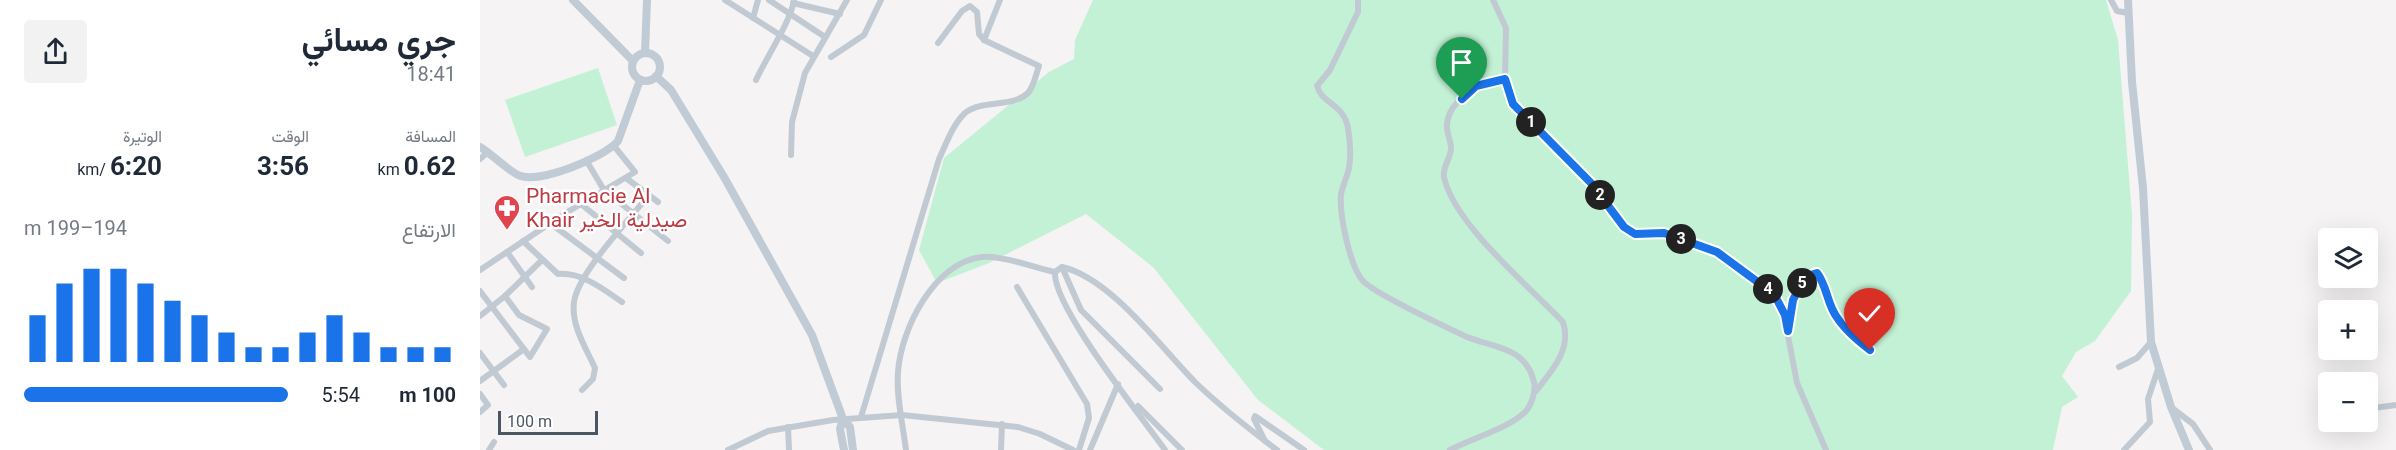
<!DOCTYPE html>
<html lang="ar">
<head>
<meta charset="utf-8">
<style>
	:root { --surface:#fff; --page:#f2f2f3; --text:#1f2937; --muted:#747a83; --accent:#1a73e8 }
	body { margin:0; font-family:Roboto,Vazirmatn,sans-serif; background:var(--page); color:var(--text); direction:rtl; height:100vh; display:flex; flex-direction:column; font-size:22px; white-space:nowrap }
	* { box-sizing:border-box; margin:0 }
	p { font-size:20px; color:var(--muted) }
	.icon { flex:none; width:33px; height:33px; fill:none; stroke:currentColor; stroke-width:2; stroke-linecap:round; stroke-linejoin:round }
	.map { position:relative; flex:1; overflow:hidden; direction:ltr }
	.sheet { display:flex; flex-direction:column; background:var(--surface); width:480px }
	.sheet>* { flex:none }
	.buttons { position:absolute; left:1838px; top:228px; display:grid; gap:12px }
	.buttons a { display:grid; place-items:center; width:60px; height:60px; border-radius:6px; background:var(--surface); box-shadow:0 6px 24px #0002; font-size:30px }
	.scale { position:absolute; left:18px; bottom:15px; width:100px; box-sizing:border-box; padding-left:6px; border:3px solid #4a5661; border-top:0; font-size:16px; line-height:21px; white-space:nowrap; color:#4a5661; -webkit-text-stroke:4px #fff; paint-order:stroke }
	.pin { position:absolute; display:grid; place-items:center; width:51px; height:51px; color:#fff; margin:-62px -26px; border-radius:50% 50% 50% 0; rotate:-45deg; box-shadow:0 0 6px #0007 }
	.pin .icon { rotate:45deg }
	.km { position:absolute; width:30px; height:30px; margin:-15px; border-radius:50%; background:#222; color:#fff; font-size:16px; line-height:30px; text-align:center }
	.round { display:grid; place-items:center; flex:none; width:63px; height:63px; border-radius:6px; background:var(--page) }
	.summary { display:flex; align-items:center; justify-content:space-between; height:102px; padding:0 24px }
	h1 { font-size:33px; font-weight:700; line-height:45px }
	.metrics { display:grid; grid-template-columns:repeat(3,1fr); gap:9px; height:102px; padding:6px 24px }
	.metrics div { display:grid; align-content:center }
	.metrics b { font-size:26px; font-weight:700 }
	.metrics small { font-size:16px; font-weight:400 }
	.metrics p { font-size:16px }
	.chart { height:168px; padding:12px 24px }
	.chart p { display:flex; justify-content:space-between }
	.chart svg { width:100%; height:108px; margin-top:6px; stroke:var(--accent); stroke-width:6 }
	ul { padding:0 24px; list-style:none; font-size:20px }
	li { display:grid; grid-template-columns:96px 72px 1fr; align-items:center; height:45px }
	li i { height:15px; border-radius:8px; background:var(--accent) }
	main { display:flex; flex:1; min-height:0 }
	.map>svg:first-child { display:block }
	.green { fill:#c3f1d5 }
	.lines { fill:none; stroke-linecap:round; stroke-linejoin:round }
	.street { stroke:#c1cad2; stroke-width:6 }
	.secondary { stroke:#c1cbd6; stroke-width:8 }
	.route-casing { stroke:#fff; stroke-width:12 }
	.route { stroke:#1a73e8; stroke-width:8 }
	.labels { text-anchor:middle; stroke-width:5; stroke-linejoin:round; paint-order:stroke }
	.health-label { font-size:21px; fill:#be3a42; stroke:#fff; text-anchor:start }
</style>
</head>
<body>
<main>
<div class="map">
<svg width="1916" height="450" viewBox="0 0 1916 450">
	<rect width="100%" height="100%" fill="#f5f3f3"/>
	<g class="green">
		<path d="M 613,0 L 1626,0 L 1638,40 L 1652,215 L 1651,291 L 1615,341 L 1596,352 L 1582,376 L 1598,397 L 1582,407 L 1573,450 L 844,450 L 778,400 L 673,267 L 606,214 L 509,263 L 457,283 L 439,250 L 464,158 L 569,72 L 594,59 L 595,40 Z"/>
		<path d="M 118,68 L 137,125 L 45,157 L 25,100 Z"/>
	</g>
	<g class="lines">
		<g class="street">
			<path d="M 245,0 L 333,56"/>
			<path d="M 289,0 L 345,37"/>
			<path d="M 878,0 L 878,12 L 850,70 L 837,86 C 842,104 864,104 868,128 C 870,140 871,156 869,168 C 867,177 863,185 861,194 C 859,214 870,267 883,281 C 895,294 968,328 987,337 C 1014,348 1046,347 1054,382 C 1056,390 1052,404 1046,411 C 1032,427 990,439 970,450"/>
			<path d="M 1013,0 L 1026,28 L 1025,79 L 1033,104 L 1111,183 L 1144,227 L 1155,234 L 1184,233 L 1237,252 L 1294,294 L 1304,315 L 1317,383 L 1346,450"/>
			<path d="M 1631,0 L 1637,11 L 1648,13"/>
			<path d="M 313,3 L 360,14"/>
			<path d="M 273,18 L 278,0"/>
			<path d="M 458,43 L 482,11 L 490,6 L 497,12 L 499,34 L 504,40"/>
			<path d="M 351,57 L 384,35 L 401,0"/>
			<path d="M 1025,79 C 1003,85 970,96 967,124 C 966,131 970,139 971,146 C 972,158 962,166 964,177 C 974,224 1049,286 1083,322 C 1092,349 1072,371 1056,391"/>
			<path d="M 276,80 C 286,58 311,21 314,0"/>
			<path d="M 311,155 L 312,122 L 325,73 L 367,0"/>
			<path d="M 0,159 L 8,152"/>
			<path d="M 106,160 L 124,190 L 188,241"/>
			<path d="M 146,178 L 178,202"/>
			<path d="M 101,204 L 161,253"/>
			<path d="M 70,223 L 144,278"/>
			<path d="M 43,241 L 78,274 C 102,272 123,289 142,302"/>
			<path d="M 27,252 L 52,287"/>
			<path d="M 582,267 L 601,310 L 680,389"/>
			<path d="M 0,270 L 84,214 L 155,172 L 134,146"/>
			<path d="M 575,272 C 572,306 662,417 685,450"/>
			<path d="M 537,287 L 607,404 L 609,418 L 599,450"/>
			<path d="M 0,291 L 50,357 L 67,329 L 39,315 L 25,296"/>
			<path d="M 0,316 L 25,296 L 62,260"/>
			<path d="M 1309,328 L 1313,300 L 1325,277 L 1337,273 C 1347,286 1347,303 1356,316 C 1364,329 1378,341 1390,350"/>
			<path d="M 0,353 L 24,385"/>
			<path d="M 1639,367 L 1657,358 L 1671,342"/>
			<path d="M 0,381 L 44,349"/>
			<path d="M 102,390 L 113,379 L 115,368 C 106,348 91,326 94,302 C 98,273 149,220 169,195"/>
			<path d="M 0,394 L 8,405 L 0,412"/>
			<path d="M 658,406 L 702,450"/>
			<path d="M 1692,408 L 1713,424 L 1730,450"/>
			<path d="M 1894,408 L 1916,405"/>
			<path d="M 381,417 L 459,159 C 466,144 473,124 485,113 C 503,99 532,108 548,93 C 554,86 556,74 559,66 L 504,40 L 520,0"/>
			<path d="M 308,427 L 309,450"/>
			<path d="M 785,441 L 774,419 L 775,416 L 824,450"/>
			<path d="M 9,450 L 14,442"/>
			<path d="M 248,450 L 288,431 L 353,420 L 422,415 L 538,427 L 560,434 L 593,450"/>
			<path d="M 426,450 C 423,425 416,397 418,372 C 421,328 455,262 502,257 C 521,255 556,268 575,272 L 582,267 C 631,278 681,348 716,383 C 741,407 769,429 797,450"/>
			<path d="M 521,450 L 522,424"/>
			<path d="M 610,450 L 638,384"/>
			<path d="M 1644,450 L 1670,422 L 1668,399 L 1678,369"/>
		</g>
		<g class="secondary">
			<path d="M 93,0 L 153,61"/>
			<path d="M 1648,0 L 1652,82 L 1663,188 L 1671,342 L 1691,407 L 1709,450"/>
			<path d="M 165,53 L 167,0"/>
			<circle cx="166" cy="67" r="14"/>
			<path d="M 176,76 L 191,90 L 244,177 L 332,335 L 363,419 L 370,427 L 373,450"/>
			<path d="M 0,147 C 13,155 25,168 38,175 C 58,185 125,157 138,141 L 160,80"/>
			<path d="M 363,419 L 360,429 L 364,450"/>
		</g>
	</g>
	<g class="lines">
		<g class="route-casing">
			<path id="route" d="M 982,99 L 996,86 L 1025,79 L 1033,104 L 1111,183 L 1144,227 L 1155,234 L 1184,233 L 1237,252 L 1294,294 L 1305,315 L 1308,331 L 1313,300 L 1325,277 L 1337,273 C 1347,286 1347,303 1356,316 C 1364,329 1378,341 1390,350"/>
		</g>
		<use href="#route" class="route"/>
	</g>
	<defs>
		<g id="pharmacy-pin" transform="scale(1.35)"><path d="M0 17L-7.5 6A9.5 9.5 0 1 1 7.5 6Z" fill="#e0444e" stroke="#fff"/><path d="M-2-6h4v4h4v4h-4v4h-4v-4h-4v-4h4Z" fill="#fff"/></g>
	</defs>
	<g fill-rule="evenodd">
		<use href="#pharmacy-pin" x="27" y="208"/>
	</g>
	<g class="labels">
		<g class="health-label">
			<text x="46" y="203">Pharmacie Al<tspan x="46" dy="24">Khair صيدلية الخير</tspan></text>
		</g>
	</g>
</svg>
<div class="buttons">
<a><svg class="icon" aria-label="layers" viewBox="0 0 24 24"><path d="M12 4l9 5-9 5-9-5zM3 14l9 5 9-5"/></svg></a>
<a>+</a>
<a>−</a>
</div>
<div class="scale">100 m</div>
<div class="pin" style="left:982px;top:99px;background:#1e9e55"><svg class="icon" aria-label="arrive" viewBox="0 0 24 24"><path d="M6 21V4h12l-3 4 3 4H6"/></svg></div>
<div class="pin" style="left:1390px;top:350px;background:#d93025"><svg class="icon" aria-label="check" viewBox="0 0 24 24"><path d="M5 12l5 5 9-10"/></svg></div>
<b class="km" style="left:1051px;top:122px">1</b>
<b class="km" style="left:1120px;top:195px">2</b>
<b class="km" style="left:1201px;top:239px">3</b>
<b class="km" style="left:1288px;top:289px">4</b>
<b class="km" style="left:1322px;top:283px">5</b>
</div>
<section class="sheet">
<div class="summary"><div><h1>جري مسائي</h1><p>18:41</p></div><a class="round"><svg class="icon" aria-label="share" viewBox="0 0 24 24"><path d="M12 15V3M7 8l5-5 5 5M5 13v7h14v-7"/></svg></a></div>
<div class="metrics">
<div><p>المسافة</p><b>0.62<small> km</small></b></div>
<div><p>الوقت</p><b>3:56</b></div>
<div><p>الوتيرة</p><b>6:20<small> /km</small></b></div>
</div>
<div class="chart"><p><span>الارتفاع</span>194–199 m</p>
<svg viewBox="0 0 160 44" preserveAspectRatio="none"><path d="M5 44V25M15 44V12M25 44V6M35 44V6M45 44V12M55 44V19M65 44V25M75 44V32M85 44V38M95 44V38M105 44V32M115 44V25M125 44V32M135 44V38M145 44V38M155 44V38"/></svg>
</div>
<ul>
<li><b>100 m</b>5:54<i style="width:100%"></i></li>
</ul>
</section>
</main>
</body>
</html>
